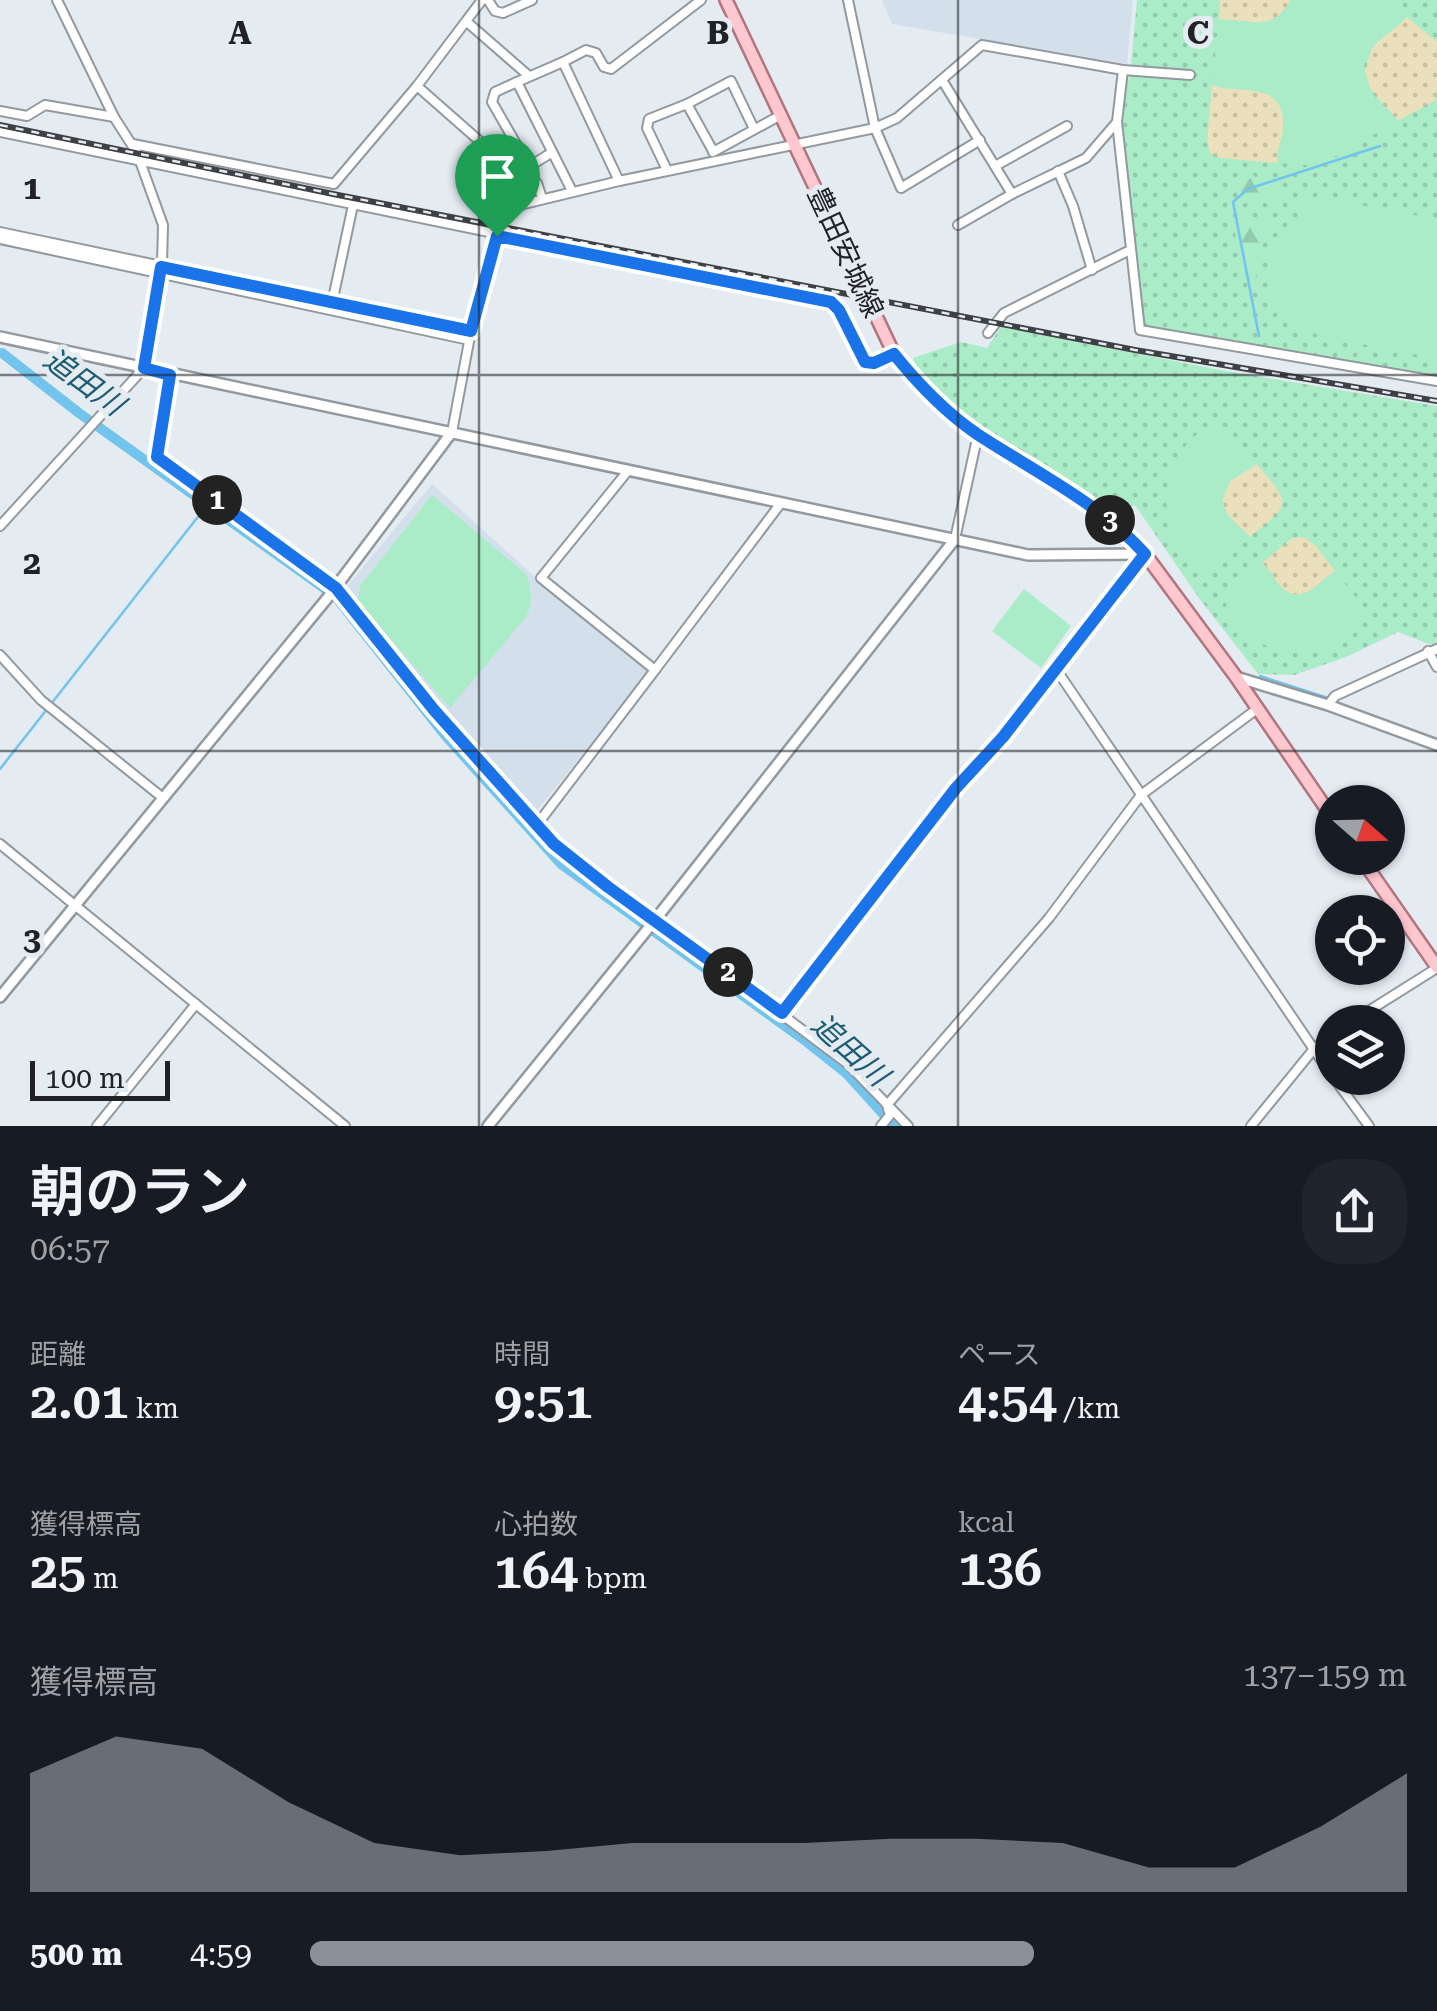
<!DOCTYPE html>
<html lang="ja">
<head>
<meta charset="utf-8">
<style>
	:root { --surface:#171b24; --page:#20242c; --text:#f1f3f6; --muted:#9ea1a6; --accent:#8c9099 }
	body { margin:0; font-family:"Roboto Serif","Noto Sans JP",serif; background:var(--page); color:var(--text); height:100vh; display:flex; flex-direction:column; font-size:38px; white-space:nowrap }
	* { box-sizing:border-box; margin:0 }
	p { font-size:32px; color:var(--muted) }
	.icon { flex:none; width:55px; height:55px; fill:none; stroke:currentColor; stroke-width:2; stroke-linecap:round; stroke-linejoin:round }
	.map { position:relative; height:1126px; overflow:hidden }
	.sheet { display:flex; flex-direction:column; background:var(--surface); flex:1 }
	.sheet>* { flex:none }
	.needle { width:65px; rotate:110deg }
	.fabs { position:absolute; left:1315px; top:785px; display:grid; gap:20px }
	.fabs a { display:grid; place-items:center; width:90px; height:90px; border-radius:50%; background:var(--surface); box-shadow:0 2px 8px #0004; font-size:50px }
	.scale { position:absolute; left:30px; bottom:25px; width:140px; box-sizing:border-box; padding-left:10px; border:5px solid #202225; border-top:0; font-size:28px; line-height:35px; white-space:nowrap; color:#202225; -webkit-text-stroke:8px #e4ebf1; paint-order:stroke }
	.pin { position:absolute; display:grid; place-items:center; width:85px; height:85px; color:#fff; margin:-102px -42px; border-radius:50% 50% 50% 0; rotate:-45deg; box-shadow:0 0 10px #0007 }
	.pin .icon { rotate:45deg }
	.km { position:absolute; width:50px; height:50px; margin:-25px; border-radius:50%; background:#222; color:#fff; font-size:28px; line-height:50px; text-align:center }
	.round { display:grid; place-items:center; flex:none; width:105px; height:105px; border-radius:40px; background:var(--page) }
	.head { display:flex; align-items:center; justify-content:space-between; height:170px; padding:0 30px }
	h1 { font-size:55px; font-weight:600; line-height:75px }
	.figures { display:grid; grid-template-columns:repeat(3,1fr); gap:15px; height:170px; padding:10px 30px }
	.figures div { display:grid; align-content:center }
	.figures b { font-size:50px; font-weight:600 }
	.figures small { font-size:28px; font-weight:400 }
	.figures p { font-size:28px }
	.chart { height:280px; padding:20px 30px }
	.chart p { display:flex; justify-content:space-between }
	.chart svg { width:100%; height:180px; margin-top:10px; fill:var(--accent); opacity:.7 }
	ul { padding:0 30px; list-style:none; font-size:32px }
	li { display:grid; grid-template-columns:160px 120px 1fr; align-items:center; height:75px }
	li i { height:25px; border-radius:12px; background:var(--accent) }
	.map>svg:first-child { display:block }
	.built { fill:#d3e0ec }
	.green { fill:url(#green-dots) }
	.forest { fill:url(#forest-firs) }
	.sand { fill:url(#sand-dots) }
	.pitch { fill:#aaebc8 }
	.lines { fill:none; stroke-linecap:round; stroke-linejoin:round }
	.stream { stroke:#73c4ec; stroke-width:2.5 }
	.canal { stroke:#73c4ec; stroke-width:10 }
	.minor-casing { stroke:#92999f; stroke-width:12 }
	.tertiary-casing { stroke:#92999f; stroke-width:14 }
	.primary-casing { stroke:#b1757e; stroke-width:16 }
	.minor { stroke:#fff; stroke-width:8 }
	.tertiary { stroke:#fff; stroke-width:9 }
	.primary { stroke:#ffc7ce; stroke-width:11 }
	.rail-casing { stroke:#3e4044; stroke-width:6 }
	.rail { stroke:#e4ebf1; stroke-width:2.5; stroke-dasharray:8; stroke-linecap:butt }
	.route-casing { stroke:#fff; stroke-width:20 }
	.route { stroke:#1a73e8; stroke-width:12 }
	.grid { fill:none; stroke:#202225; stroke-width:2.5; stroke-opacity:0.55 }
	.labels { text-anchor:middle; stroke-width:10; stroke-linejoin:round; paint-order:stroke }
	.street-label { font-size:28px; fill:#202225; stroke:#e4ebf1 }
	.water-label { font-size:30px; font-style:italic; fill:#1b5b76; stroke:#e4ebf1 }
	.grid-label { font-size:32px; text-anchor:middle; font-weight:bold; fill:#202225; stroke:#e4ebf1; stroke-width:10; stroke-linejoin:round; paint-order:stroke }
</style>
</head>
<body>
<div class="map">
<svg width="1437" height="1126" viewBox="0 0 1437 1126">
	<defs>
		<pattern id="green-dots" width="8" height="8" patternUnits="userSpaceOnUse" patternTransform="scale(2.5)"><rect width="8" height="8" fill="#aaebc8"/><path d="M2 2h.1M6 6h.1" fill="none" stroke="#92c9ac" stroke-width="1.8" stroke-linecap="round"/></pattern>
		<pattern id="forest-firs" width="22" height="20" patternUnits="userSpaceOnUse" patternTransform="scale(2.5)"><rect width="22" height="20" fill="#aaebc8"/><path d="M5 1l3.5 6h-7zM16 11l3.5 6h-7z" fill="#92c9ac"/></pattern>
		<pattern id="sand-dots" width="8" height="8" patternUnits="userSpaceOnUse" patternTransform="scale(2.5)"><rect width="8" height="8" fill="#eae0bb"/><path d="M2 2h.1M6 6h.1" fill="none" stroke="#c8c0a1" stroke-width="1.8" stroke-linecap="round"/></pattern>
	</defs>
	<rect width="100%" height="100%" fill="#e4ebf1"/>
	<g class="built">
		<path d="M 882,0 L 1133,0 L 1127,64 L 892,24 Z"/>
		<path d="M 432,484 L 541,582 L 650,672 L 534,814 L 344,590 Z"/>
	</g>
	<g class="green">
		<path d="M 1137,0 L 1437,0 L 1437,379 L 1142,328 L 1121,124 L 1124,90 L 1130,76 Z"/>
		<path d="M 1001,327 L 1220,370 L 1437,406 L 1437,647 L 1398,632 L 1346,657 L 1294,675 L 1258,674 L 1199,598 L 1135,505 L 1115,516 C 1088,495 1061,475 1032,456 C 996,434 925,400 913,358 L 961,342 L 987,348 Z"/>
	</g>
	<g class="forest">
		<path d="M 1251,173 L 1260,182 L 1271,178 L 1281,185 L 1283,195 L 1270,208 L 1263,200 L 1241,204 L 1236,189 L 1242,177 Z"/>
		<path d="M 1242,216 L 1265,221 L 1270,229 C 1256,249 1263,266 1254,280 L 1244,277 L 1234,228 Z"/>
	</g>
	<g class="sand">
		<path d="M 1220,0 L 1291,0 C 1270,35 1250,18 1219,20 Z"/>
		<path d="M 1407,17 L 1437,42 L 1437,93 L 1436,100 L 1398,121 C 1385,103 1370,95 1364,72 L 1373,45 Z"/>
		<path d="M 1212,85 C 1239,95 1289,78 1283,131 C 1281,144 1276,150 1278,163 L 1220,158 L 1210,153 L 1207,140 Z"/>
		<path d="M 1257,464 C 1292,506 1292,502 1250,537 L 1228,516 L 1222,500 L 1230,481 Z"/>
		<path d="M 1304,537 L 1315,545 L 1335,571 C 1327,576 1323,582 1316,588 C 1292,610 1275,580 1262,563 L 1292,538 Z"/>
	</g>
	<g class="pitch">
		<path d="M 1291,0 L 1386,0 L 1407,17 C 1390,36 1370,39 1364,67 L 1371,92 L 1398,121 L 1318,166 L 1278,163 C 1276,150 1282,144 1283,131 C 1288,78 1239,95 1212,85 L 1219,20 C 1250,18 1270,36 1291,0 Z"/>
		<path d="M 1302,195 L 1437,219 L 1437,358 C 1414,354 1390,350 1367,345 C 1322,337 1264,331 1268,269 C 1269,248 1280,228 1298,217 Z"/>
		<path d="M 1218,425 L 1227,428 L 1257,464 L 1230,481 L 1222,500 L 1228,516 L 1250,537 L 1208,569 C 1145,556 1158,436 1218,425 Z"/>
		<path d="M 432,495 L 526,574 C 532,590 533,602 526,617 L 450,708 L 358,601 L 360,586 Z"/>
		<path d="M 1262,563 L 1272,573 L 1278,587 C 1304,606 1315,584 1335,571 L 1364,608 C 1365,623 1356,632 1344,640 C 1302,668 1250,649 1225,609 L 1232,588 Z"/>
		<path d="M 1024,589 L 1071,626 L 1041,668 L 992,631 Z"/>
	</g>
	<g class="lines">
		<g class="stream">
			<path d="M 1259,336 L 1233,202 L 1248,189 L 1380,146"/>
			<path d="M 1260,676 L 1328,698"/>
			<path d="M 1335,699 L 1428,658"/>
			<path d="M 0,769 L 208,504"/>
		</g>
		<path class="canal" d="M 2,353 L 79,413 L 335,596 L 444,734 L 561,864 L 807,1042 L 846,1073 L 894,1126"/>
		<g class="minor-casing">
			<g id="minor">
				<path d="M 488,0 L 495,11 L 503,13 L 532,0"/>
				<path d="M 848,0 L 875,128 L 901,188 L 980,140"/>
				<path d="M 467,22 L 529,76"/>
				<path d="M 563,62 L 586,50 L 596,53 L 604,67 L 611,69 L 701,0"/>
				<path d="M 1123,70 L 1117,122 L 1140,330 L 1437,381"/>
				<path d="M 942,80 L 1012,194 L 1086,158 L 1117,122"/>
				<path d="M 517,82 L 495,92 L 492,102 L 527,163 L 533,164 L 551,153"/>
				<path d="M 417,86 L 500,159 L 537,183 L 542,198"/>
				<path d="M 0,111 L 27,116 L 45,105 L 114,117"/>
				<path d="M 0,132 L 831,302 L 839,310 L 865,362 L 874,363 L 894,354"/>
				<path d="M 133,144 L 334,184 L 417,86 L 482,0"/>
				<path d="M 713,151 L 687,104 L 731,81 L 754,129"/>
				<path d="M 713,152 L 781,115"/>
				<path d="M 997,165 L 1067,126"/>
				<path d="M 667,170 L 647,128 L 649,119 L 687,104"/>
				<path d="M 1058,171 L 1073,206 L 1092,270"/>
				<path d="M 572,191 L 517,82 L 563,62 L 619,181"/>
				<path d="M 958,225 L 1012,194"/>
				<path d="M 0,232 L 471,331"/>
				<path d="M 0,239 L 469,340"/>
				<path d="M 331,308 L 353,205"/>
				<path d="M 988,333 L 1004,313 L 1130,250"/>
				<path d="M 170,375 L 157,457 L 336,588 L 434,710 L 555,845 L 848,1064 L 908,1126"/>
				<path d="M 452,432 L 471,331 L 503,209 L 619,181 L 875,128 L 897,118 L 982,45 L 1123,70 L 1190,75"/>
				<path d="M 0,526 L 144,368 L 162,264 L 163,225 L 137,153 L 114,117 L 57,0"/>
				<path d="M 955,539 L 978,434"/>
				<path d="M 1428,651 L 1437,667"/>
				<path d="M 0,655 L 41,700 L 163,798"/>
				<path d="M 1056,669 L 1332,1076"/>
				<path d="M 655,670 L 781,503"/>
				<path d="M 1328,705 L 1335,696 L 1437,649"/>
				<path d="M 536,826 L 655,670 L 541,578 L 627,472"/>
				<path d="M 0,844 L 345,1126"/>
				<path d="M 782,1013 L 956,788 L 1003,737 L 1145,554"/>
				<path d="M 1351,1022 L 1437,968"/>
				<path d="M 1334,1078 L 1369,1126"/>
				<path d="M 887,1105 L 1049,918 L 1141,795 L 1257,709"/>
				<path d="M 97,1126 L 196,1004"/>
				<path d="M 881,1126 L 890,1115 L 888,1109"/>
				<path d="M 1251,1126 L 1313,1050 L 1332,1034"/>
			</g>
		</g>
		<g class="tertiary-casing">
			<g id="tertiary">
				<path d="M 0,337 L 1028,555 L 1145,554"/>
				<path d="M 1236,677 L 1328,705 L 1437,745"/>
				<path d="M 0,997 L 329,596 L 452,432"/>
				<path d="M 488,1126 L 655,920 L 955,539"/>
			</g>
		</g>
		<g class="primary-casing">
			<g id="primary">
				<path d="M 726,0 L 894,354 L 939,404 L 978,434 L 1020,458 L 1119,526 L 1145,554 L 1236,677 L 1332,817"/>
				<path d="M 1361,858 L 1437,967"/>
			</g>
		</g>
		<use href="#minor" class="minor"/>
		<use href="#tertiary" class="tertiary"/>
		<use href="#primary" class="primary"/>
		<g class="rail-casing">
			<path id="rail" d="M 0,125 L 338,195 L 1135,350 L 1437,401"/>
		</g>
		<use href="#rail" class="rail"/>
	</g>
	<g class="lines">
		<g class="route-casing">
			<path id="route" d="M 497,236 L 831,302 L 839,310 L 865,362 L 874,363 L 894,354 C 919,385 945,412 977,434 C 1035,472 1098,502 1145,554 L 1003,737 L 956,788 L 782,1013 L 608,887 L 554,844 L 434,710 L 336,588 L 157,457 L 170,375 L 144,368 L 161,267 L 471,331 Z"/>
		</g>
		<use href="#route" class="route"/>
	</g>
	<path class="grid" d="M 479,0 L 479,1126M 958,0 L 958,1126M 0,375 L 1437,375M 0,751 L 1437,751"/>
	<g class="labels">
		<g class="street-label">
			<text transform="translate(846 252) rotate(65)" y="10">豊田安城線</text>
		</g>
		<g class="water-label">
			<text transform="translate(84 382) rotate(36)" y="10">追田川</text>
			<text transform="translate(850 1050) rotate(42)" y="10">追田川</text>
		</g>
	</g>
	<g class="grid-label">
		<text x="240" y="44">A</text>
		<text x="718" y="44">B</text>
		<text x="1198" y="44">C</text>
		<text x="32" y="199">1</text>
		<text x="32" y="574">2</text>
		<text x="32" y="950">3</text>
	</g>
</svg>
<div class="fabs">
<a><svg class="needle" viewBox="-14 -14 28 28"><path d="M0-13l5 13h-10z" fill="#e53935"/><path d="M0 13l5-13h-10z" fill="#9ea1a6"/></svg></a>
<a><svg class="icon" aria-label="locate" viewBox="0 0 24 24"><circle cx="12" cy="12" r="6"/><path d="M12 2v4M12 18v4M2 12h4M18 12h4"/></svg></a>
<a><svg class="icon" aria-label="layers" viewBox="0 0 24 24"><path d="M12 4l9 5-9 5-9-5zM3 14l9 5 9-5"/></svg></a>
</div>
<div class="scale">100 m</div>
<div class="pin" style="left:497px;top:236px;background:#1e9e55"><svg class="icon" aria-label="arrive" viewBox="0 0 24 24"><path d="M6 21V4h12l-3 4 3 4H6"/></svg></div>
<b class="km" style="left:217px;top:500px">1</b>
<b class="km" style="left:728px;top:972px">2</b>
<b class="km" style="left:1110px;top:520px">3</b>
</div>
<section class="sheet">
<div class="head"><div><h1>朝のラン</h1><p>06:57</p></div><a class="round"><svg class="icon" aria-label="share" viewBox="0 0 24 24"><path d="M12 15V3M7 8l5-5 5 5M5 13v7h14v-7"/></svg></a></div>
<div class="figures">
<div><p>距離</p><b>2.01<small> km</small></b></div>
<div><p>時間</p><b>9:51</b></div>
<div><p>ペース</p><b>4:54<small> /km</small></b></div>
</div>
<div class="figures">
<div><p>獲得標高</p><b>25<small> m</small></b></div>
<div><p>心拍数</p><b>164<small> bpm</small></b></div>
<div><p>kcal</p><b>136</b></div>
</div>
<div class="chart"><p><span>獲得標高</span>137–159 m</p>
<svg viewBox="0 0 160 44" preserveAspectRatio="none"><path d="M0 44V15L10 6L20 9L30 22L40 32L50 35L60 34L70 32L80 32L90 32L100 31L110 31L120 32L130 38L140 38L150 28L160 15V44z"/></svg>
</div>
<ul>
<li><b>500 m</b>4:59<i style="width:66%"></i></li>
</ul>
</section>
</body>
</html>
